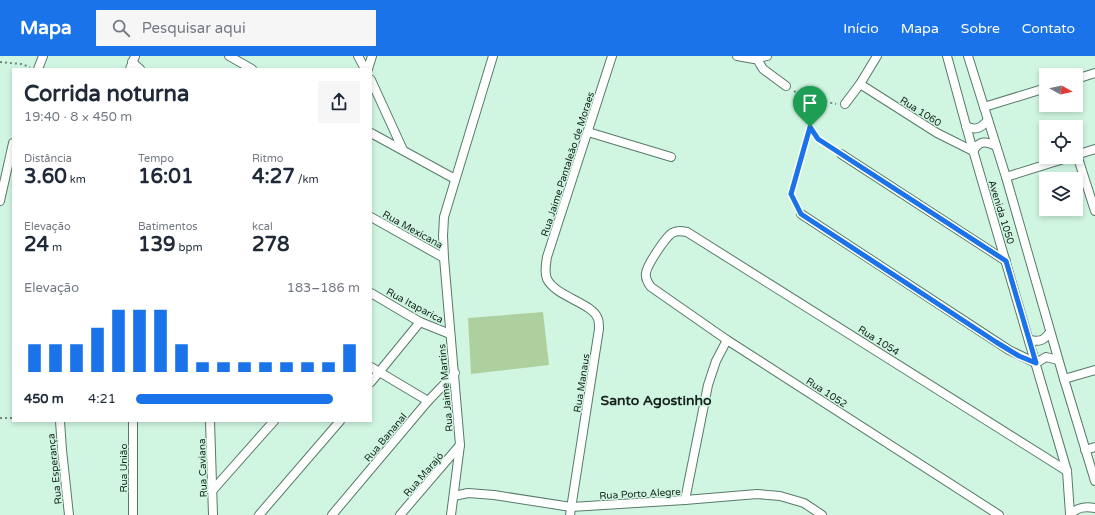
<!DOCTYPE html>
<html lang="pt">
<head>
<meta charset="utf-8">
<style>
	:root { --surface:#fff; --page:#f6f6f7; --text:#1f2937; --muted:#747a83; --accent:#1a73e8 }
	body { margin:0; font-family:"Varela Round",sans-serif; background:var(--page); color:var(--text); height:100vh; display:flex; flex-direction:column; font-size:15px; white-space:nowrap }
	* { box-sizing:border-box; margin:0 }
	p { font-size:13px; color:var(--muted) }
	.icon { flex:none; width:22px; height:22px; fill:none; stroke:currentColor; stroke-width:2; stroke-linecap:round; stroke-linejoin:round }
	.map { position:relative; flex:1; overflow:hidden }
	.details { position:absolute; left:12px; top:12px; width:360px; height:354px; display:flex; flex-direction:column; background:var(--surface); border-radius:0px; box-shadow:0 2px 6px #0003 }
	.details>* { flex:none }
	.needle { width:26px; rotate:98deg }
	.tools { position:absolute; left:1039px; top:12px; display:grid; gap:8px }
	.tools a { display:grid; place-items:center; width:44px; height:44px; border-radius:0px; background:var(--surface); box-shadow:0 2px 6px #0003; font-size:20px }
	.pin { position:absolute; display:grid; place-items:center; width:34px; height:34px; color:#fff; margin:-41px -17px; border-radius:50% 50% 50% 0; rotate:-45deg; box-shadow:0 0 4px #0007 }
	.pin .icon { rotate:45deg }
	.round { display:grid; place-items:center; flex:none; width:42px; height:42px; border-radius:0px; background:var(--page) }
	.head { display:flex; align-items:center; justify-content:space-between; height:68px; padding:0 12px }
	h1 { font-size:22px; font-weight:800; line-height:30px }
	.stats { display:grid; grid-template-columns:repeat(3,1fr); gap:6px; height:68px; padding:4px 12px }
	.stats div { display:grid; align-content:center }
	.stats b { font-size:20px; font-weight:800 }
	.stats small { font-size:11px; font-weight:400 }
	.stats p { font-size:11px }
	.chart { height:112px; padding:8px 12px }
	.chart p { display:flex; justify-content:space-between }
	.chart svg { width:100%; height:72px; margin-top:4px; stroke:var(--accent); stroke-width:6 }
	ul { padding:0 12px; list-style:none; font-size:13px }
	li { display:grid; grid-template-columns:64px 48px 1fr; align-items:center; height:30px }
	li i { height:10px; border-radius:5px; background:var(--accent) }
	header { display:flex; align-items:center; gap:24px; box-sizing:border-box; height:56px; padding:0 20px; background:var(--accent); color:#fff }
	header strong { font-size:19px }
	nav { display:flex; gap:22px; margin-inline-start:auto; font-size:14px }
	.search { width:280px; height:36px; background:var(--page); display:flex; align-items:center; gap:10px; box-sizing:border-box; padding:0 14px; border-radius:0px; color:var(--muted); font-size:15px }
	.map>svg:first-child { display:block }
	.building { fill:#aed09f }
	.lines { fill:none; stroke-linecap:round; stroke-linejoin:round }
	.minor-casing { stroke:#587a69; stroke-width:10 }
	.path { stroke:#6f887b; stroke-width:2; stroke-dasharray:2 3; stroke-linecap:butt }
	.minor { stroke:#fff; stroke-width:8 }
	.route-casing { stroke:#fff; stroke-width:8 }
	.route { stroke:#1a73e8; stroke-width:5 }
	.labels { text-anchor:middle; stroke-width:3; stroke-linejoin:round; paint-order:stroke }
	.street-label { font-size:10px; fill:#15231c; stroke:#d0f6e2 }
	.district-label { font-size:14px; font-weight:bold; fill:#15231c; stroke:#d0f6e2 }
</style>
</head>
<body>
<header>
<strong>Mapa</strong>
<div class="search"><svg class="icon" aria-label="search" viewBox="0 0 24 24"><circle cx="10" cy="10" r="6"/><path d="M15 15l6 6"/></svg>Pesquisar aqui</div>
<nav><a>Início</a><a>Mapa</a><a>Sobre</a><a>Contato</a></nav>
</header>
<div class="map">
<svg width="1095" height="459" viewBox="0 0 1095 459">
	<rect width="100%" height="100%" fill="#d0f6e2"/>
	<path class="building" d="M 543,256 L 549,309 L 471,318 L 468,262 Z"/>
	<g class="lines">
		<g class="minor-casing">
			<g id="minor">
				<path d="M 229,0 L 252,13"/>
				<path d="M 358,0 L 365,13"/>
				<path d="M 737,0 L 754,3 L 767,0"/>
				<path d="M 947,0 L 970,84 L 1067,415 L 1070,458"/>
				<path d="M 968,0 L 1006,121 L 1064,323 L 1095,425"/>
				<path d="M 757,3 L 763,13 L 786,30"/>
				<path d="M 132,6 L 140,13"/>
				<path d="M 38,13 L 43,0"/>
				<path d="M 130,13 L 135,0"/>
				<path d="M 368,13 L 372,0"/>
				<path d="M 1076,23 L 1095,17"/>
				<path d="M 371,24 L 403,94"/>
				<path d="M 860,28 L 937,77 L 973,95 C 980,84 986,85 996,90"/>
				<path d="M 845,48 L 860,28 L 877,0"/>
				<path d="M 984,51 L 1046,32"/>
				<path d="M 966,70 C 976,75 981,72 988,64"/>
				<path d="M 588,76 L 671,101"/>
				<path d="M 371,77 L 455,123"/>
				<path d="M 841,98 L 1006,205"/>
				<path d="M 1076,99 L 1095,93"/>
				<path d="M 1077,99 L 1095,155"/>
				<path d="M 1006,121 L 1070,101"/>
				<path d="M 0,145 L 13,87"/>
				<path d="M 801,158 L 1009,294 L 1036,307 L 1046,301 L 1058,304"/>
				<path d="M 371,161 L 444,202"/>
				<path d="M 371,237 L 420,266 L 450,278"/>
				<path d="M 1029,284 C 1039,286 1044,285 1050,276"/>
				<path d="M 371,311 L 428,345"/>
				<path d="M 1064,323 L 1095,314"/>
				<path d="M 371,326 L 420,266"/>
				<path d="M 60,365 L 62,394 L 69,459"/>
				<path d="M 210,365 L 213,459"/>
				<path d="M 1085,394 L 1095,391"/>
				<path d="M 212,435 L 274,365"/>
				<path d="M 454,440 L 468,437 L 494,439 L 571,451 L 685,444 L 757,438 L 780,440 L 804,447 L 822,459"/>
				<path d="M 685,444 L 708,329 L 716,305 L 727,284"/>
				<path d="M 133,459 L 133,365"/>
				<path d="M 259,459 L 340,365"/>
				<path d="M 332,459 L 428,345 L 455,317"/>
				<path d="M 400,459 L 460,389"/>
				<path d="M 451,459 L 460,389 L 444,202 L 443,180 L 444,161 L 493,0"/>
				<path d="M 570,459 L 599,273 C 599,270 599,266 598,263 C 593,247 556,241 547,223 C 544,216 546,208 547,201 L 612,0"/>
				<path d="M 999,459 L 727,284 L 651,231 C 648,227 645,222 646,217 C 647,209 665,182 672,177 C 677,174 682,175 687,176 L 1067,415"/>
				<path d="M 1070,459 C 1077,451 1085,450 1095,452"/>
			</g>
		</g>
		<g class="path">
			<path d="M 0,6 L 21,8 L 30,11"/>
			<path d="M 794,35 L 801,40 C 804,55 807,70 817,82 C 821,86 828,90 833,93"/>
			<path d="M 801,40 L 836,48"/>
			<path d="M 797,151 L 791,138 L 810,71"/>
			<path d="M 0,362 L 13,362"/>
		</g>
		<use href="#minor" class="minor"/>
	</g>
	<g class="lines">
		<g class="route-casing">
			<path id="route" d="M 810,71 L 818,83 L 1006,205 L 1036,307 L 1019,300 L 996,286 L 801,158 L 791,138 Z"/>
		</g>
		<use href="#route" class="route"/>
	</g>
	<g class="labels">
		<g class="street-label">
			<text transform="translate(921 55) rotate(32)" y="4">Rua 1060</text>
			<text transform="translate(567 108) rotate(-72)" y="4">Rua Jaime Pantaleão de Moraes</text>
			<text transform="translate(1002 156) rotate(73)" y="4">Avenida 1050</text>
			<text transform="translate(413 173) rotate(29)" y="4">Rua Mexicana</text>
			<text transform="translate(415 249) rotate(28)" y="4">Rua Itaparica</text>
			<text transform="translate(879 284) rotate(32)" y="4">Rua 1054</text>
			<text transform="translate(581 327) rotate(-81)" y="4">Rua Manaus</text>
			<text transform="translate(445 332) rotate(-95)" y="4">Rua Jaime Martins</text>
			<text transform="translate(827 336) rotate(33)" y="4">Rua 1052</text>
			<text transform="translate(385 381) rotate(-50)" y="4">Rua Bananal</text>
			<text transform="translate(123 412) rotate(-90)" y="4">Rua União</text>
			<text transform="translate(202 412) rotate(-92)" y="4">Rua Caviana</text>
			<text transform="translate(54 413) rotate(-96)" y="4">Rua Esperança</text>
			<text transform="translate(423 418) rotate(-49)" y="4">Rua Marajó</text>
			<text transform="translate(640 437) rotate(-3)" y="4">Rua Porto Alegre</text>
		</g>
		<g class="district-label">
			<text x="656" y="349">Santo Agostinho</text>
		</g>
	</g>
</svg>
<div class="tools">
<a><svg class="needle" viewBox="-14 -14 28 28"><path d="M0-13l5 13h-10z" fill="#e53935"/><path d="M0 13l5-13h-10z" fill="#747a83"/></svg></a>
<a><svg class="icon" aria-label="locate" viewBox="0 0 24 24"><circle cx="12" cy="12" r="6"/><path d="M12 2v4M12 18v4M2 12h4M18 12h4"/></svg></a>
<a><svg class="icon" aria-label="layers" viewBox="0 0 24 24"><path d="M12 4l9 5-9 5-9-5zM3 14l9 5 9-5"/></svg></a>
</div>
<div class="pin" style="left:810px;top:71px;background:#1e9e55"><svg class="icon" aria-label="arrive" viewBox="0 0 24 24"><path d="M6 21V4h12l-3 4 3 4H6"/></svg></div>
<section class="details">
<div class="head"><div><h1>Corrida noturna</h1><p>19:40 · 8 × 450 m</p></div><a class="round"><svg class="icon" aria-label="share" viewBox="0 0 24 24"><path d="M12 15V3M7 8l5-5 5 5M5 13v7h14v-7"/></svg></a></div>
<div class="stats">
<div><p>Distância</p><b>3.60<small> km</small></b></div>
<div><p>Tempo</p><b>16:01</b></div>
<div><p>Ritmo</p><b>4:27<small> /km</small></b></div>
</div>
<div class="stats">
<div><p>Elevação</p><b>24<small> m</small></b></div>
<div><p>Batimentos</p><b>139<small> bpm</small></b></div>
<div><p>kcal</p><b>278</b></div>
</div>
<div class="chart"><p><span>Elevação</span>183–186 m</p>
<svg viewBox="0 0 160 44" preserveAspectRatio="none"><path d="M5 44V27M15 44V27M25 44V27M35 44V17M45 44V6M55 44V6M65 44V6M75 44V27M85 44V38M95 44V38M105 44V38M115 44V38M125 44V38M135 44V38M145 44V38M155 44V27"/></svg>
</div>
<ul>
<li><b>450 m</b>4:21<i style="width:88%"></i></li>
</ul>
</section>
</div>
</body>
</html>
